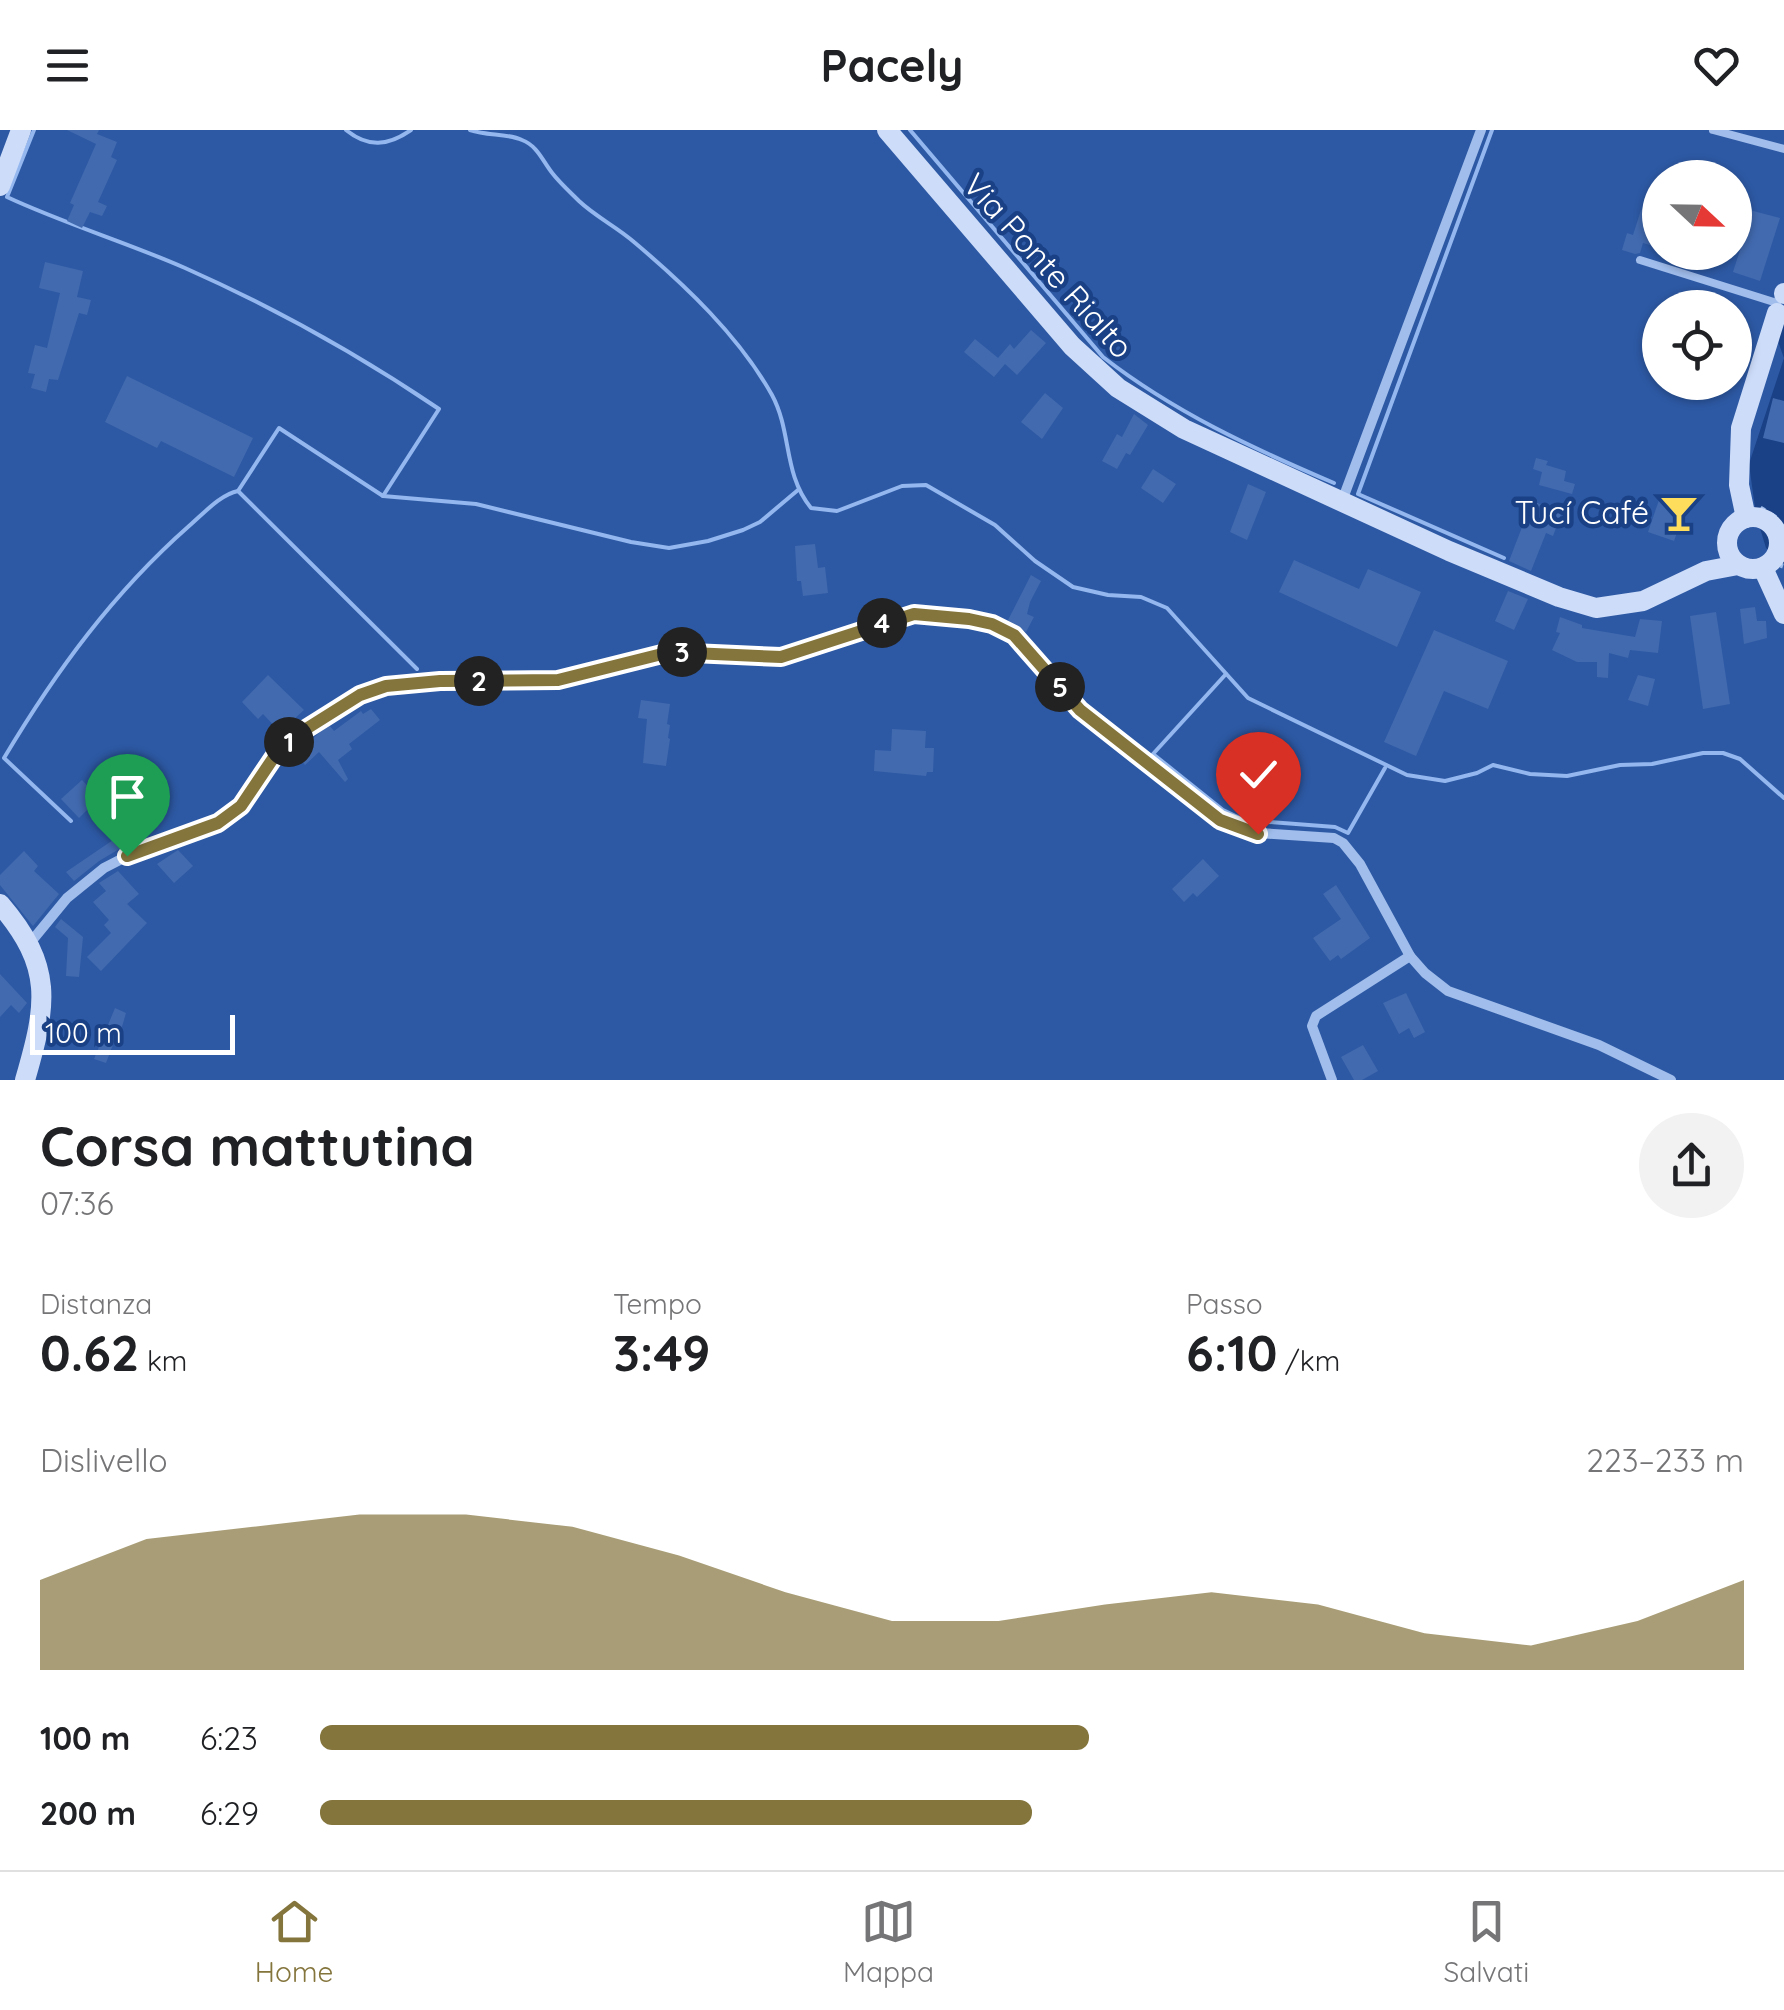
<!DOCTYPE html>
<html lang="it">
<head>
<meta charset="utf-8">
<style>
	:root { --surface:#fff; --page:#f2f2f2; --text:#202124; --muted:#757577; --line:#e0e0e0; --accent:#84753d }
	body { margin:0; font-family:Quicksand,sans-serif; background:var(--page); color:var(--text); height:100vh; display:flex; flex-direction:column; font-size:38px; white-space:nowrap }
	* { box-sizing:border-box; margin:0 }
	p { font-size:32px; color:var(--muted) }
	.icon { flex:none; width:55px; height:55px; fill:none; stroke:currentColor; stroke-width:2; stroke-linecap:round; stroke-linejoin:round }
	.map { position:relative; height:950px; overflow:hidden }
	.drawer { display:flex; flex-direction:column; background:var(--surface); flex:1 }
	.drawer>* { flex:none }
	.needle { width:65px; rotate:112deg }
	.fabs { position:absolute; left:1642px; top:30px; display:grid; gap:20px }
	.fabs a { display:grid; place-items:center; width:110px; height:110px; border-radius:50%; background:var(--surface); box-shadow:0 2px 8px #0004; font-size:50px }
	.scale { position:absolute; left:30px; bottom:25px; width:205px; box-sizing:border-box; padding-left:10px; border:5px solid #fff; border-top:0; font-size:28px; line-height:35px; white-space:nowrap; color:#fff; -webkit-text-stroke:8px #1a4186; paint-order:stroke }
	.pin { position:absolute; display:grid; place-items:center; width:85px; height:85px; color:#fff; margin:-102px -42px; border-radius:50% 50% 50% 0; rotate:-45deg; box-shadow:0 0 10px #0007 }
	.pin .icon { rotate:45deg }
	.km { position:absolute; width:50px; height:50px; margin:-25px; border-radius:50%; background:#222; color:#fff; font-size:28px; line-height:50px; text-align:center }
	.round { display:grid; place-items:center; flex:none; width:105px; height:105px; border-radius:52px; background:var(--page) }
	.headline { display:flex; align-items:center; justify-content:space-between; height:170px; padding:0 40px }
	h1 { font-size:55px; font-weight:700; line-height:75px }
	.figures { display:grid; grid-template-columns:repeat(3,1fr); gap:15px; height:170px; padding:10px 40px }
	.figures div { display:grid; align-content:center }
	.figures b { font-size:50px; font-weight:700 }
	.figures small { font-size:28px; font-weight:400 }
	.figures p { font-size:28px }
	.chart { height:280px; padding:20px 40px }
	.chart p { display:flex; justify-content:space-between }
	.chart svg { width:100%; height:180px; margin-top:10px; fill:var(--accent); opacity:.7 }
	ul { padding:0 40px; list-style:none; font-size:32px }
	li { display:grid; grid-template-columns:160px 120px 1fr; align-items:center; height:75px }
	li i { height:25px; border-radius:12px; background:var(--accent) }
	header { display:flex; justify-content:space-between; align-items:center; height:130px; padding:0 40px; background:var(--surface); font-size:45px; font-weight:700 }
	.menu { display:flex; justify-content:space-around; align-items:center; height:140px; border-top:2px solid var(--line); background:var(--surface); font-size:28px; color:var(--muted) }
	.menu a { display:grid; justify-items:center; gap:5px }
	.menu .on { color:var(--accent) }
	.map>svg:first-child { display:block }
	.green { fill:#2d59a4; fill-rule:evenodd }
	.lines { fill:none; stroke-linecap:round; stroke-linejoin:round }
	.stream { stroke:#93b7ee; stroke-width:4 }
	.building { fill:#426aaf }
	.path { stroke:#a0bdec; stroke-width:2.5; stroke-dasharray:5 8; stroke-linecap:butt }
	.lane { stroke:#a0bdec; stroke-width:8 }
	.street { stroke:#a0bdec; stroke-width:10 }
	.secondary { stroke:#cddcf9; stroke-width:20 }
	.route-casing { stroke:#fff; stroke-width:20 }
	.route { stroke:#84753d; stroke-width:12 }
	.labels { text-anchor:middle; stroke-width:9; stroke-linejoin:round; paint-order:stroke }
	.street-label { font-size:32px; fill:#fff; stroke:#1a4186 }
	.poi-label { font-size:32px; fill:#fff; stroke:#1a4186; text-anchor:end }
</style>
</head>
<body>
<header><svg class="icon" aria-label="menu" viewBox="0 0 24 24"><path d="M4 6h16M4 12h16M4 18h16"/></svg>Pacely<svg class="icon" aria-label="heart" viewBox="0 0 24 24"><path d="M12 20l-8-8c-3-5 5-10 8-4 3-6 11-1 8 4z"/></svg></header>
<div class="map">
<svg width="1784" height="950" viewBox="0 0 1784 950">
	<rect width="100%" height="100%" fill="#1a4186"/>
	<path class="green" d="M 0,0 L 1784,0 L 1784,186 L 1776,206 L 1784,228 L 1749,334 L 1756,385 L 1766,418 L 1784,434 L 1784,950 L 0,950 ZM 1660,48 L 1735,48 L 1735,122 L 1660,122 ZM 1660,178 L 1735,178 L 1735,252 L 1660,252 Z"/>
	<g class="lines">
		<g class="stream">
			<path d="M 34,0 L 7,67 C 65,94 126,112 185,138 C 273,177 359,225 439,279 L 383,366"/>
			<path d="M 346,0 C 368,18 388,16 411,0"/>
			<path d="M 470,0 C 487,6 507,3 522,10 C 538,16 543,32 553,44 C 560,53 570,62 579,71 C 596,87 617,97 634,112 C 685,155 739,206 772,265 C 792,302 783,344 811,378 L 837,381 L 902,356 L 926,355 L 995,395 L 1035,431 L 1073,457 L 1108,465 L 1141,467 L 1167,478 L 1248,568 L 1407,645 L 1445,651 L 1477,643 L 1493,635 L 1530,644 L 1567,646 L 1620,635 L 1652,634 L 1703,623 L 1723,623 L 1740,629 L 1784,668"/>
			<path d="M 910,0 L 1103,227 C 1174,282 1252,318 1334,353"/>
			<path d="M 1492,0 L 1358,364 L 1504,428"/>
			<path d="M 238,361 L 417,539"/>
			<path d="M 1226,544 L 1153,624 L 1223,680 L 1244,690 L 1335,697 L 1348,703 L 1385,638"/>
			<path d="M 71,691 L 4,628 C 56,541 113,463 189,396 C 203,384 221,364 238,361 L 279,298 L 383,366 L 476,374 L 631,412 L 669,418 L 708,411 L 743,400 L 760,392 L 798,360"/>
		</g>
	</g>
	<g class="building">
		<path d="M 67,0 L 99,0 L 97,4 L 117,12 L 111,27 L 117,30 L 98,72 L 107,76 L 102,86 L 90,82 L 82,98 L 67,91 L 74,75 L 70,73 L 96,14 Z"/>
		<path d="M 1738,77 L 1780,88 L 1760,151 L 1733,142 L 1742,114 L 1735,111 Z"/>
		<path d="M 1641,80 L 1660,86 L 1660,118 L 1643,113 L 1640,123 L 1635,124 L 1622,120 L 1627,103 L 1633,105 Z"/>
		<path d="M 45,132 L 83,141 L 77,167 L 91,170 L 87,185 L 79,183 L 58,250 L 49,249 L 46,262 L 31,258 L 35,244 L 28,243 L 35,215 L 47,218 L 60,163 L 39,158 Z"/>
		<path d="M 1031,200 L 1046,213 L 1017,245 L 1005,234 L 994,247 L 964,222 L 975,209 L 1003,232 L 998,228 L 1010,214 L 1014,219 Z"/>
		<path d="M 127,246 L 253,308 L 234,347 L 161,311 L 157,318 L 105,292 Z"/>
		<path d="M 1045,263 L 1063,278 L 1042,309 L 1021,292 Z"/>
		<path d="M 1773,268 L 1784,271 L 1784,313 L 1763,308 Z"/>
		<path d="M 1134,284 L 1148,295 L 1130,325 L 1126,323 L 1117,339 L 1102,331 L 1117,304 L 1122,307 Z"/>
		<path d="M 1536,328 L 1548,331 L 1546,335 L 1566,341 L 1564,351 L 1575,354 L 1572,364 L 1539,355 L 1542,342 L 1533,339 Z"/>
		<path d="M 1153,339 L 1176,354 L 1163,373 L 1141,358 Z"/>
		<path d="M 1248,354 L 1266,362 L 1247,410 L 1230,402 Z"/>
		<path d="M 1659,370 L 1685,379 L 1674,411 L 1648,402 Z"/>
		<path d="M 1532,371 L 1562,382 L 1553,406 L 1546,403 L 1531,441 L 1509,431 Z"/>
		<path d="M 815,414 L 818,438 L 825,437 L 828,463 L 803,466 L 801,451 L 797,451 L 795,416 Z"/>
		<path d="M 1294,430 L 1359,459 L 1368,439 L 1421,462 L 1397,517 L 1279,462 Z"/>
		<path d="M 1031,445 L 1041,451 L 1030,472 L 1027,484 L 1034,487 L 1026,502 L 1007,492 Z"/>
		<path d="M 1508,461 L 1528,469 L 1514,500 L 1495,491 Z"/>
		<path d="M 1755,477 L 1757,491 L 1766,491 L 1767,508 L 1744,514 L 1740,479 Z"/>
		<path d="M 1716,482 L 1730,574 L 1703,579 L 1690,486 Z"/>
		<path d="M 1560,487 L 1582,495 L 1582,498 L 1635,507 L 1640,489 L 1662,491 L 1658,523 L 1630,520 L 1628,528 L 1609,523 L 1608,548 L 1597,547 L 1597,532 L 1577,532 L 1552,520 L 1560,503 L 1556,502 Z"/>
		<path d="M 1434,500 L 1508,531 L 1488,579 L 1444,561 L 1416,626 L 1384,612 Z"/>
		<path d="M 268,545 L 304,580 L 293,590 L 297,594 L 283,605 L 263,584 L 258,589 L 242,572 Z"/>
		<path d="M 1638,545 L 1655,549 L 1648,576 L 1628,570 Z"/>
		<path d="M 641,570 L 670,574 L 667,594 L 670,595 L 668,608 L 670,609 L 666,636 L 643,633 L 647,589 L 638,588 Z"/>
		<path d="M 371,579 L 380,590 L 349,614 L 352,619 L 338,630 L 348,649 L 345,652 L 319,622 L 305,635 L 295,623 L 329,595 L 334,601 L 361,581 L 363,584 Z"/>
		<path d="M 892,599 L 926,601 L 925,618 L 934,618 L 933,642 L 927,642 L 926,646 L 874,641 L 875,620 L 891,621 Z"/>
		<path d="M 82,650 L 99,668 L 79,688 L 61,669 Z"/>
		<path d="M 135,695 L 143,705 L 99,731 L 74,751 L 66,742 Z"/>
		<path d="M 178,720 L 193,736 L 174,753 L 157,734 Z"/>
		<path d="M 24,721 L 38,736 L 34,741 L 59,764 L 33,796 L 0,755 L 0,745 Z"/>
		<path d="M 1203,729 L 1219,746 L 1197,767 L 1193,763 L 1184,772 L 1172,759 Z"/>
		<path d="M 118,741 L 139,764 L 127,774 L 147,793 L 101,841 L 87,827 L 111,803 L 104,795 L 109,790 L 93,772 L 106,761 L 99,753 Z"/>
		<path d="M 1336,755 L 1370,808 L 1341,829 L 1338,825 L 1330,831 L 1313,808 L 1341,789 L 1323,764 Z"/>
		<path d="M 61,789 L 83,807 L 79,847 L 66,846 L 68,808 L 55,797 Z"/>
		<path d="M 0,844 L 27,873 L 19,883 L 11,875 L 0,887 Z"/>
		<path d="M 1406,863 L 1425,902 L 1414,908 L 1409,898 L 1399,904 L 1383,873 Z"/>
		<path d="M 115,878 L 126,883 L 117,914 L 114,912 L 106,933 L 94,929 Z"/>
		<path d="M 1363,915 L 1378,941 L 1362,950 L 1354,950 L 1341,927 Z"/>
	</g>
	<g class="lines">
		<g class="path">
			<path d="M 1761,377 L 1777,387 L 1784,399"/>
			<path d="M 1781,438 L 1784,429"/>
		</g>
		<g class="lane">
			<path d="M 1713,0 L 1784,19"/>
			<path d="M 1640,130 L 1777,173"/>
		</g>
		<g class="street">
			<path d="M 1342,371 L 1481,0"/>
			<path d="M 30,813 L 67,768 L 104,738 L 145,717 L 219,693 L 241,676 L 276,624 L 297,604 L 361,565 L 416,552 L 558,550 L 670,523 L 781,527 L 799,524 L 914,484 L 932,484 L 992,494 L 1022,510 L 1080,580 L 1230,696 L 1259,703 L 1334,708 L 1343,713 L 1360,734 L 1410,826 L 1425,843 L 1448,861 L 1599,915 L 1671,950"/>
			<path d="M 1332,950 L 1312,896 L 1316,886 L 1410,826"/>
		</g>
		<g class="secondary">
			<path d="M 887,0 L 1072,216 L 1118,258 L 1184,299 L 1449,421 L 1559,467 L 1596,478 L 1643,471 L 1706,441 L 1738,435"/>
			<path d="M 0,56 L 21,0"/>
			<path d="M 1784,164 L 1784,163"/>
			<circle cx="1753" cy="413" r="26"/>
			<path d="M 1746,388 L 1739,355 L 1741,298 L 1777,183"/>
			<path d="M 1763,438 L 1784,484"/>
			<path d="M 0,774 C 54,837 47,874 25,950"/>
		</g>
	</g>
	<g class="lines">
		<g class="route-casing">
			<path id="route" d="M 127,726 L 218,693 L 241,676 L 276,624 L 298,604 L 360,565 L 386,556 L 440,551 L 558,550 L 670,522 L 781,527 L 914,484 L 969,489 L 992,494 L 1014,505 L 1080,580 L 1220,690 L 1258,704"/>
		</g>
		<use href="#route" class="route"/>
	</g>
	<defs>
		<g id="bar-bare" transform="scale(3)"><path d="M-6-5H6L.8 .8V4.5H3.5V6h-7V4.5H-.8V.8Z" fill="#fedc5c" stroke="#1a4186" stroke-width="2.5" paint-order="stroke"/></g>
	</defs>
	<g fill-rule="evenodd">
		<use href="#bar-bare" x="1679" y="383"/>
	</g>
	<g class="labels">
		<g class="street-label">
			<text transform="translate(1048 136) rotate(48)" y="11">Via Ponte Rialto</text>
		</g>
		<g class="poi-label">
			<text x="1649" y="394">Tucí Café</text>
		</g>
	</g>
</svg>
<div class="fabs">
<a><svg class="needle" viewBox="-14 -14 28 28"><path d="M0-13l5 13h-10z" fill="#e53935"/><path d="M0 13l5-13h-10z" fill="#757577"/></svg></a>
<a><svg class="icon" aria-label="locate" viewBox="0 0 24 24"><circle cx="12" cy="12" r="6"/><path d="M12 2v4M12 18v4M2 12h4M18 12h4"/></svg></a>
</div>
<div class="scale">100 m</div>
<div class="pin" style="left:127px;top:726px;background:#1e9e55"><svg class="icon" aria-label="arrive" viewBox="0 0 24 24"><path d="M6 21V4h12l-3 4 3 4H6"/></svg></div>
<div class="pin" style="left:1258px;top:704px;background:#d93025"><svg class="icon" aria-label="check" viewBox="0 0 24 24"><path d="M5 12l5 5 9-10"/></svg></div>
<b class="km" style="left:289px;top:612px">1</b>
<b class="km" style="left:479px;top:551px">2</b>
<b class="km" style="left:682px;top:522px">3</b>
<b class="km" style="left:882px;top:493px">4</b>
<b class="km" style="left:1060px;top:557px">5</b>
</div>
<section class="drawer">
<div class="headline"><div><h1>Corsa mattutina</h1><p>07:36</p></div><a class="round"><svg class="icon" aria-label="share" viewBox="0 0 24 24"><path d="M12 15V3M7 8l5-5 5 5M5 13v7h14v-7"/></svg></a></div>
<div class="figures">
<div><p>Distanza</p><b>0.62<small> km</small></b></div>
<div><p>Tempo</p><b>3:49</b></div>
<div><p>Passo</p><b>6:10<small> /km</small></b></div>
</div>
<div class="chart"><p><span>Dislivello</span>223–233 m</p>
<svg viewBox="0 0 160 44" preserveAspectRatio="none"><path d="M0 44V22L10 12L20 9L30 6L40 6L50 9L60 16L70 25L80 32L90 32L100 28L110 25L120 28L130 35L140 38L150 32L160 22V44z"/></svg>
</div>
<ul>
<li><b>100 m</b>6:23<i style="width:54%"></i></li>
<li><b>200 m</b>6:29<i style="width:50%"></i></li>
</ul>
</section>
<nav class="menu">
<a class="on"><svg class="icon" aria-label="home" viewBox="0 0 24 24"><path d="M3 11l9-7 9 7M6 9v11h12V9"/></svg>Home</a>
<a><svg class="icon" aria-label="map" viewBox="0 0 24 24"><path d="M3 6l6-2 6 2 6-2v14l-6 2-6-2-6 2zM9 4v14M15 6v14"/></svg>Mappa</a>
<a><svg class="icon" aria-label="saved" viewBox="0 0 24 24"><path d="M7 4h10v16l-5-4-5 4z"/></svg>Salvati</a>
</nav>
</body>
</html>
